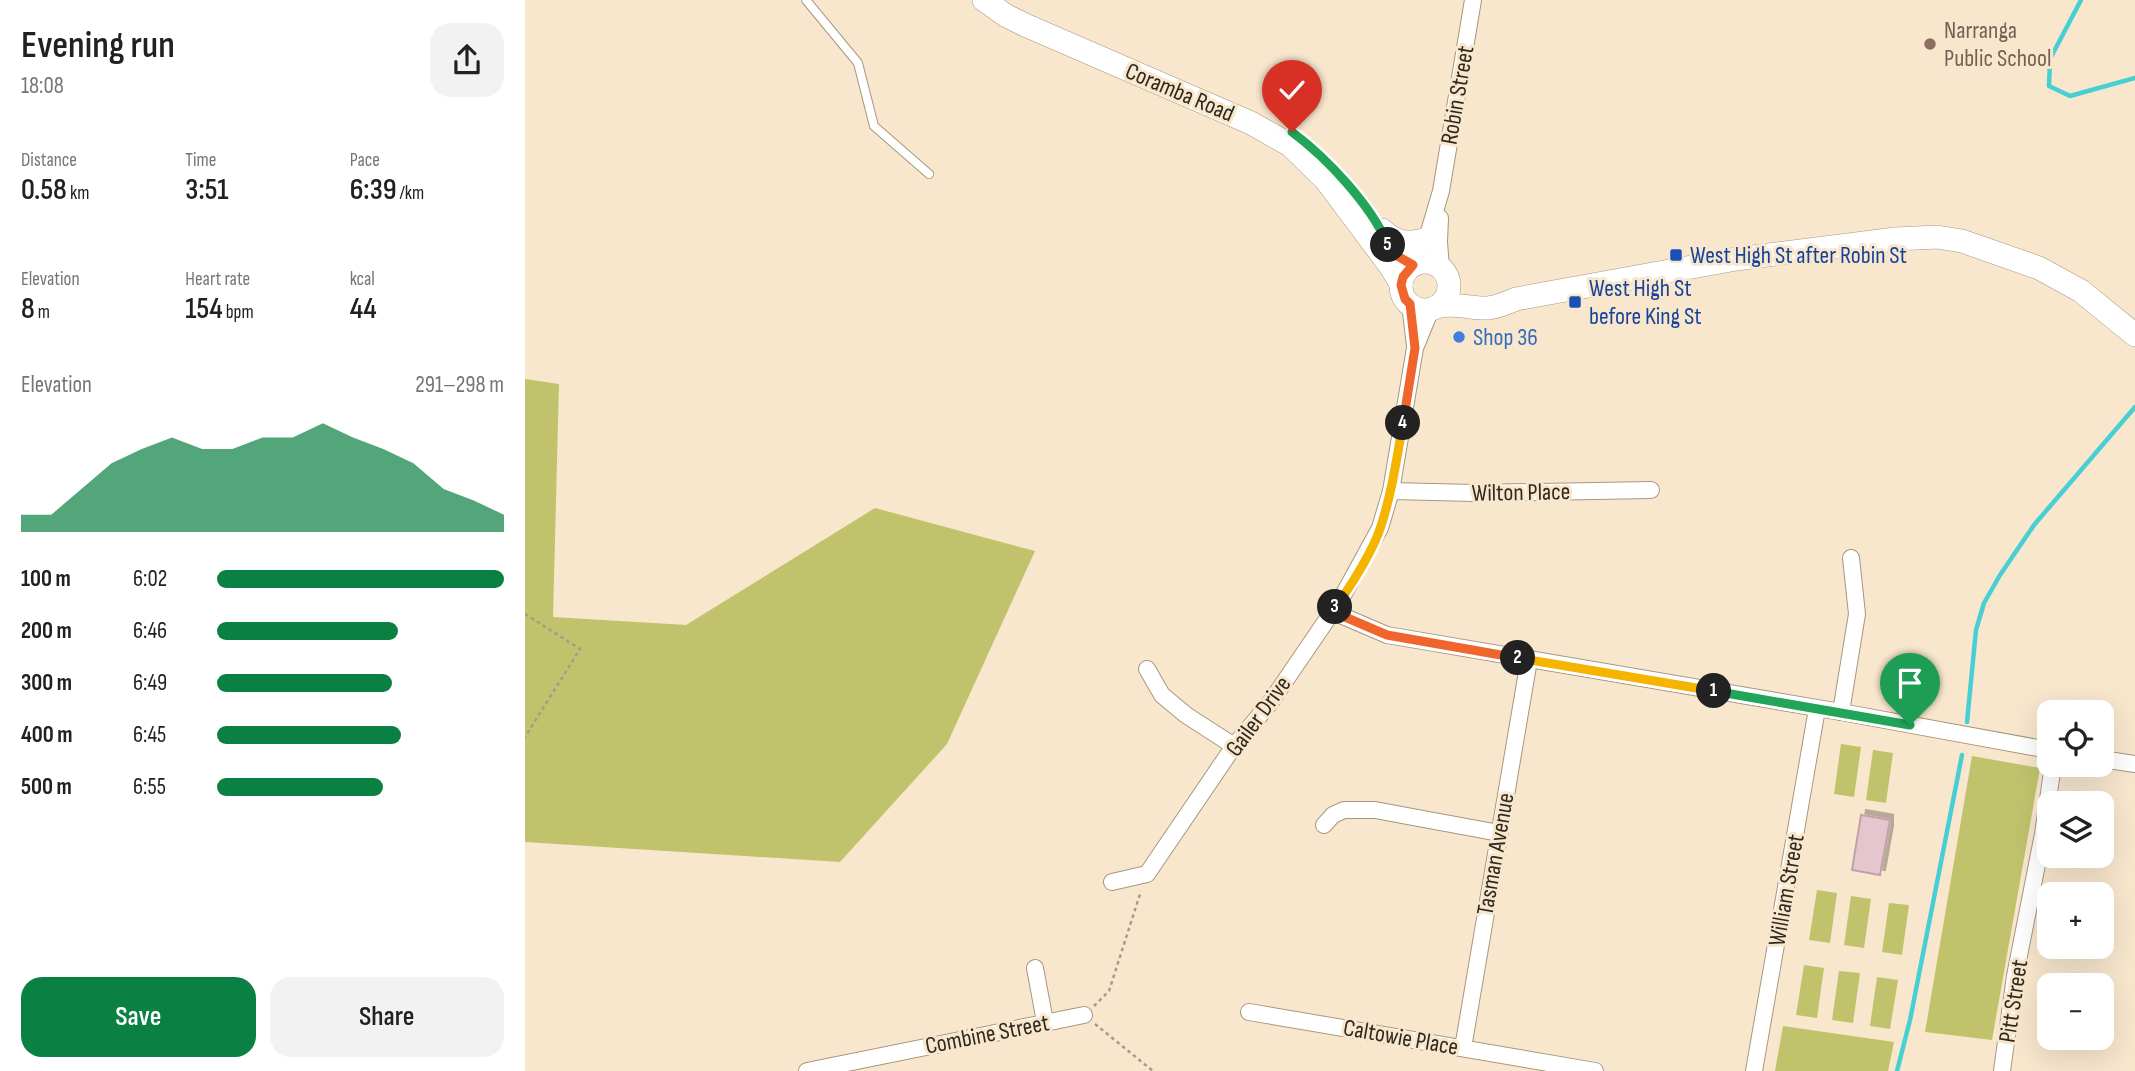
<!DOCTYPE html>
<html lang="en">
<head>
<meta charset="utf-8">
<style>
	:root { --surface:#fff; --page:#f2f2f2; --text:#202124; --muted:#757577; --accent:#0b8043 }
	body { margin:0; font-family:"Sofia Sans Condensed",sans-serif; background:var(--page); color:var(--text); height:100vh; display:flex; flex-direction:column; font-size:26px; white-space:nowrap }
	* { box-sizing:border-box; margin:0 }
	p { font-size:23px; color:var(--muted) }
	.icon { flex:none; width:38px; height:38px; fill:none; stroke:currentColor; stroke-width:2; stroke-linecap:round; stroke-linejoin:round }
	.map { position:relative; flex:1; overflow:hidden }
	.drawer { display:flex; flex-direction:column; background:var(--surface); width:525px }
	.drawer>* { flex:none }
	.controls { position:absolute; left:1512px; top:700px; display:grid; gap:14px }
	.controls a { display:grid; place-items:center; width:77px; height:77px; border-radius:14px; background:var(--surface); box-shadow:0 7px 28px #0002; font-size:35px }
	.pin { position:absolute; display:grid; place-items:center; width:60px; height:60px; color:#fff; margin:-72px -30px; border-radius:50% 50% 50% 0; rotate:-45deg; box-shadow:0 0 7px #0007 }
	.pin .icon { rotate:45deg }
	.km { position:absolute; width:35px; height:35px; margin:-18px; border-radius:50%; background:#222; color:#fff; font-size:19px; line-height:35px; text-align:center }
	.round { display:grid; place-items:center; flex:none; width:74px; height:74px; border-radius:21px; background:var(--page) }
	.headline { display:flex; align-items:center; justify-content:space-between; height:119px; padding:0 21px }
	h1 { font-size:38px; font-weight:600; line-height:52px }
	.stats { display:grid; grid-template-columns:repeat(3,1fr); gap:10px; height:119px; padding:7px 21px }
	.stats div { display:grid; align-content:center }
	.stats b { font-size:30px; font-weight:600 }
	.stats small { font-size:19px; font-weight:400 }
	.stats p { font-size:19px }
	.chart { height:196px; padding:14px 21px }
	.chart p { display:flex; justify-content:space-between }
	.chart svg { width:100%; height:126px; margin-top:7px; fill:var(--accent); opacity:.7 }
	.primary-button { display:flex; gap:14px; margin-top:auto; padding:14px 21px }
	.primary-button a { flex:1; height:80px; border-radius:21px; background:var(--accent); color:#fff; font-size:28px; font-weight:600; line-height:80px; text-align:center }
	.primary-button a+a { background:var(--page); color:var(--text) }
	ul { padding:0 21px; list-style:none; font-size:23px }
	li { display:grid; grid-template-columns:112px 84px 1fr; align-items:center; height:52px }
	li i { height:18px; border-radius:9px; background:var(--accent) }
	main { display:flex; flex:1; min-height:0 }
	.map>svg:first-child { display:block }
	.green { fill:#c0c36c }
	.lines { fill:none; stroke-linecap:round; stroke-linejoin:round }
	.stream { stroke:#48cfd3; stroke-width:4.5 }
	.building { fill:#e5c5ce; stroke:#c1a2ab; stroke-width:2; filter:url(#shadow) }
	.service-casing { stroke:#a7977f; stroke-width:10 }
	.minor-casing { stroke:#a7977f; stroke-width:18 }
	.secondary-casing { stroke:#a7977f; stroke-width:24 }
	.path { stroke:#a79b87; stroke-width:2.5; stroke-dasharray:3.5 3.5; stroke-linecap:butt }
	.service { stroke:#fff; stroke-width:8 }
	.minor { stroke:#fff; stroke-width:16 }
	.secondary { stroke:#fff; stroke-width:23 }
	.split-1-casing { stroke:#fff; stroke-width:14 }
	.split-2-casing { stroke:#fff; stroke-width:14 }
	.split-3-casing { stroke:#fff; stroke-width:14 }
	.split-4-casing { stroke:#fff; stroke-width:14 }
	.split-5-casing { stroke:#fff; stroke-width:14 }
	.split-6-casing { stroke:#fff; stroke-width:14 }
	.split-1 { stroke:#22a559; stroke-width:9 }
	.split-2 { stroke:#f5b400; stroke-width:9 }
	.split-3 { stroke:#f0652b; stroke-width:9 }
	.split-4 { stroke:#f5b400; stroke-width:9 }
	.split-5 { stroke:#f0652b; stroke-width:9 }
	.split-6 { stroke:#22a559; stroke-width:9 }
	.education-dot { fill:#8d6e63; stroke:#f8e7cd; stroke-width:2.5 }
	.transit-dot { fill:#1a4fb4; stroke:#f8e7cd; stroke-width:2.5 }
	.shop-dot { fill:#3f7fe0; stroke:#f8e7cd; stroke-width:2.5 }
	.labels { text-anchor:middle; stroke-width:6; stroke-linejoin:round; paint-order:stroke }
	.education-label { font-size:24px; fill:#785e54; stroke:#f8e7cd; text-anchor:start }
	.street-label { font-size:24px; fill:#2f291f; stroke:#f8e7cd }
	.transit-label { font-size:24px; fill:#164399; stroke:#f8e7cd; text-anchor:start }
	.shop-label { font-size:24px; fill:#366cbe; stroke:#f8e7cd; text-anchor:start }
</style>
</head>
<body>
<main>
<section class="drawer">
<div class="headline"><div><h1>Evening run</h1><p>18:08</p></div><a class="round"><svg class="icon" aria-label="share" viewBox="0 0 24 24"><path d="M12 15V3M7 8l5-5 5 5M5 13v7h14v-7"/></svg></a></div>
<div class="stats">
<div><p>Distance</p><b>0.58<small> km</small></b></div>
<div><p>Time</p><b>3:51</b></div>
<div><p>Pace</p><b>6:39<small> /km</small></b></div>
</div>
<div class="stats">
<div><p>Elevation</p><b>8<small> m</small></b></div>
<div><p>Heart rate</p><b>154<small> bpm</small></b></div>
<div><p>kcal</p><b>44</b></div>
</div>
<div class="chart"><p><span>Elevation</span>291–298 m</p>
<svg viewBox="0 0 160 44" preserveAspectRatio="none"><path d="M0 44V38L10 38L20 29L30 20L40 15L50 11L60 15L70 15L80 11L90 11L100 6L110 11L120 15L130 20L140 29L150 33L160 38V44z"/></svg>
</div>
<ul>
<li><b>100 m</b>6:02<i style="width:100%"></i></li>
<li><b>200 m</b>6:46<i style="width:63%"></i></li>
<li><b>300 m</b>6:49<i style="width:61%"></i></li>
<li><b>400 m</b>6:45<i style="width:64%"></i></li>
<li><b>500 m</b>6:55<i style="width:58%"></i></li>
</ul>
<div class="primary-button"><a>Save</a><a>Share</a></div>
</section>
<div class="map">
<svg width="1610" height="1071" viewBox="0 0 1610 1071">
	<defs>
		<filter id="shadow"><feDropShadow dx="5" dy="-5" stdDeviation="0" flood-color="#0004"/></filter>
	</defs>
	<rect width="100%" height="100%" fill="#f8e7cd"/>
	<g class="green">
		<path d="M 0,379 L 34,384 L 28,617 L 161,625 L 350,508 L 510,551 L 422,744 L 315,862 L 0,842 Z"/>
		<path d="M 1316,744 L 1336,747 L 1329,797 L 1309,794 Z"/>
		<path d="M 1348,750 L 1368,753 L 1361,803 L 1341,800 Z"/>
		<path d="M 1447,756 L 1515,768 L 1467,1040 L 1400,1032 Z"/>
		<path d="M 1292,890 L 1312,893 L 1305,943 L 1284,940 Z"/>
		<path d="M 1326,896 L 1346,899 L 1339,948 L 1319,945 Z"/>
		<path d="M 1364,903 L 1384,905 L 1377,955 L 1357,952 Z"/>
		<path d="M 1279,965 L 1299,968 L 1292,1018 L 1271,1015 Z"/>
		<path d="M 1314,971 L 1335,973 L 1328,1023 L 1307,1020 Z"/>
		<path d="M 1352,977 L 1373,980 L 1365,1029 L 1345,1026 Z"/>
		<path d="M 1258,1026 L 1369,1042 L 1363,1071 L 1250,1071 Z"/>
	</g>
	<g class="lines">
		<g class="stream">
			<path d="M 1556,0 L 1525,59 L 1524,86 L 1545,96 L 1610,78"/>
			<path d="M 1442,722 L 1451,630 L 1459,603 L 1475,575 L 1509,525 L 1610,407"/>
			<path d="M 1372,1071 L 1385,1020 L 1437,755"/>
		</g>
	</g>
	<path class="building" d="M 1336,815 L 1365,820 L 1355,875 L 1327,870 Z"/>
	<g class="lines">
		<g class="service-casing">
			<path id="service" d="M 281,0 L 333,63 L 349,126 L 404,174"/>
		</g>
		<g class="minor-casing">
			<g id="minor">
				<path d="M 915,218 L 914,242 L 916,268"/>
				<path d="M 895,262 L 916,191 L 948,0"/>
				<path d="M 885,304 L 890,346"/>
				<path d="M 866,491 L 949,493 L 1126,490"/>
				<path d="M 806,611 L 862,635 L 1316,712 L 1524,750"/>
				<path d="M 622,669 L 637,695 L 661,715 L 709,746"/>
				<path d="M 1316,712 L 1332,614 L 1326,558"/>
				<path d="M 1577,759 L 1610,764"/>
				<path d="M 799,825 L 808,815 L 819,810 L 850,810 L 974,833"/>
				<path d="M 587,882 L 622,874 L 709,746 L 745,703 L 816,599 L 855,528 L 866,491 L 890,348 L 906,309"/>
				<path d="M 510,968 L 520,1022"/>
				<path d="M 724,1012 L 1070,1071"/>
				<path d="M 938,1048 L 1004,660"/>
				<path d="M 282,1071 L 559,1015"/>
				<path d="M 1229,1071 L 1292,709"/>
				<path d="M 1477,1071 L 1490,976 L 1518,834 L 1528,765"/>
			</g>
		</g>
		<g class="secondary-casing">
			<g id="secondary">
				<path d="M 459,0 L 480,15 L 500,25 L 726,123 L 765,145 L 801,180 L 866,267 L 876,284"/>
				<path d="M 857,230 C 871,244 884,244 902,239"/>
				<path d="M 861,240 L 869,254 L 888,265"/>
				<circle cx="900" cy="286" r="24"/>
				<path d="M 911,307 C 928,302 946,309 963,308 C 973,307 982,303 991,299 L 1211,259 L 1371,239 L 1412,237 L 1437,241 L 1514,268 L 1556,291 L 1610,335"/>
			</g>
		</g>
		<g class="path">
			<path d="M 0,614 L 55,649 L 0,737"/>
			<path d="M 569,1006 L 584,991 L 616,891"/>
			<path d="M 570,1024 L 628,1071"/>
		</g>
		<use href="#service" class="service"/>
		<use href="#minor" class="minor"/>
		<use href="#secondary" class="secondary"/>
	</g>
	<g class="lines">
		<g class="split-1-casing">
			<path id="split-1" d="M 1189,691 L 1385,725"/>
		</g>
		<g class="split-2-casing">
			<path id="split-2" d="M 993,658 L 1189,691"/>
		</g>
		<g class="split-3-casing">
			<path id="split-3" d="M 810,607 L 806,611 L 862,635 L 993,658"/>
		</g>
		<g class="split-4-casing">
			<path id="split-4" d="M 810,607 C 825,588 849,549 856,526 C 867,492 872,457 878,423"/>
		</g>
		<g class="split-5-casing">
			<path id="split-5" d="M 863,245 L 869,254 L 888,265 L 878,277 L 876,285 L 880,299 L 885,304 L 890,348 L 878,423"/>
		</g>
		<g class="split-6-casing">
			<path id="split-6" d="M 767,132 C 802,158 846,205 863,245"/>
		</g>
		<use href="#split-1" class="split-1"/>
		<use href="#split-2" class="split-2"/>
		<use href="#split-3" class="split-3"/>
		<use href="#split-4" class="split-4"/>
		<use href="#split-5" class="split-5"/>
		<use href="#split-6" class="split-6"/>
	</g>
	<circle class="education-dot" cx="1405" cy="44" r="7"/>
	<g class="transit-dot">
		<rect x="1144" y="248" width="14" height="14" rx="3.5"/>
		<rect x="1043" y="295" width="14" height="14" rx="3.5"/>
	</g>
	<circle class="shop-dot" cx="934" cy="337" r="7"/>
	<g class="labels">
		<g class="education-label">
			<text x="1419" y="38">Narranga<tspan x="1419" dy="28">Public School</tspan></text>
		</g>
		<g class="street-label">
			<text transform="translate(655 92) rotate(23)" y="8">Coramba Road</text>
			<text transform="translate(932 95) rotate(-80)" y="8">Robin Street</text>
			<text transform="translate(996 492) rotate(-1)" y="8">Wilton Place</text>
			<text transform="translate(733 716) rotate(-54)" y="8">Gailer Drive</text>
			<text transform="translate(970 854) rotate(-80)" y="8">Tasman Avenue</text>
			<text transform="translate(1261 890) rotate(-80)" y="8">William Street</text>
			<text transform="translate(1488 1001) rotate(-81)" y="8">Pitt Street</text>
			<text transform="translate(462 1034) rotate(-11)" y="8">Combine Street</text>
			<text transform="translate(876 1037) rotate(10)" y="8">Caltowie Place</text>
		</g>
		<g class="transit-label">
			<text x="1165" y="263">West High St after Robin St</text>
			<text x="1064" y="296">West High St<tspan x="1064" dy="28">before King St</tspan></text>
		</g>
		<g class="shop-label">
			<text x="948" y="345">Shop 36</text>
		</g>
	</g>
</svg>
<div class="controls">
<a><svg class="icon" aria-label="locate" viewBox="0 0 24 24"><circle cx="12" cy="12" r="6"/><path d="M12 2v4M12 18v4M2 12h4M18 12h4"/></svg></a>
<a><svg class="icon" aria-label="layers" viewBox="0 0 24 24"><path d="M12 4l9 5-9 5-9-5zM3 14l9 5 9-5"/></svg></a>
<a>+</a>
<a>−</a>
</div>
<div class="pin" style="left:1385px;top:725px;background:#1e9e55"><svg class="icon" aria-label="arrive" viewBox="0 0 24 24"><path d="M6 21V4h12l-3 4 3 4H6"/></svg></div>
<div class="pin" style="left:767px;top:132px;background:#d93025"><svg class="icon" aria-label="check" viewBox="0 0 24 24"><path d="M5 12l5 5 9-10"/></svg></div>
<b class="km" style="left:1189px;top:691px">1</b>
<b class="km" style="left:993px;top:658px">2</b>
<b class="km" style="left:810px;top:607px">3</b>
<b class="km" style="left:878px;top:423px">4</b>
<b class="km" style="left:863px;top:245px">5</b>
</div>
</main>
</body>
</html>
